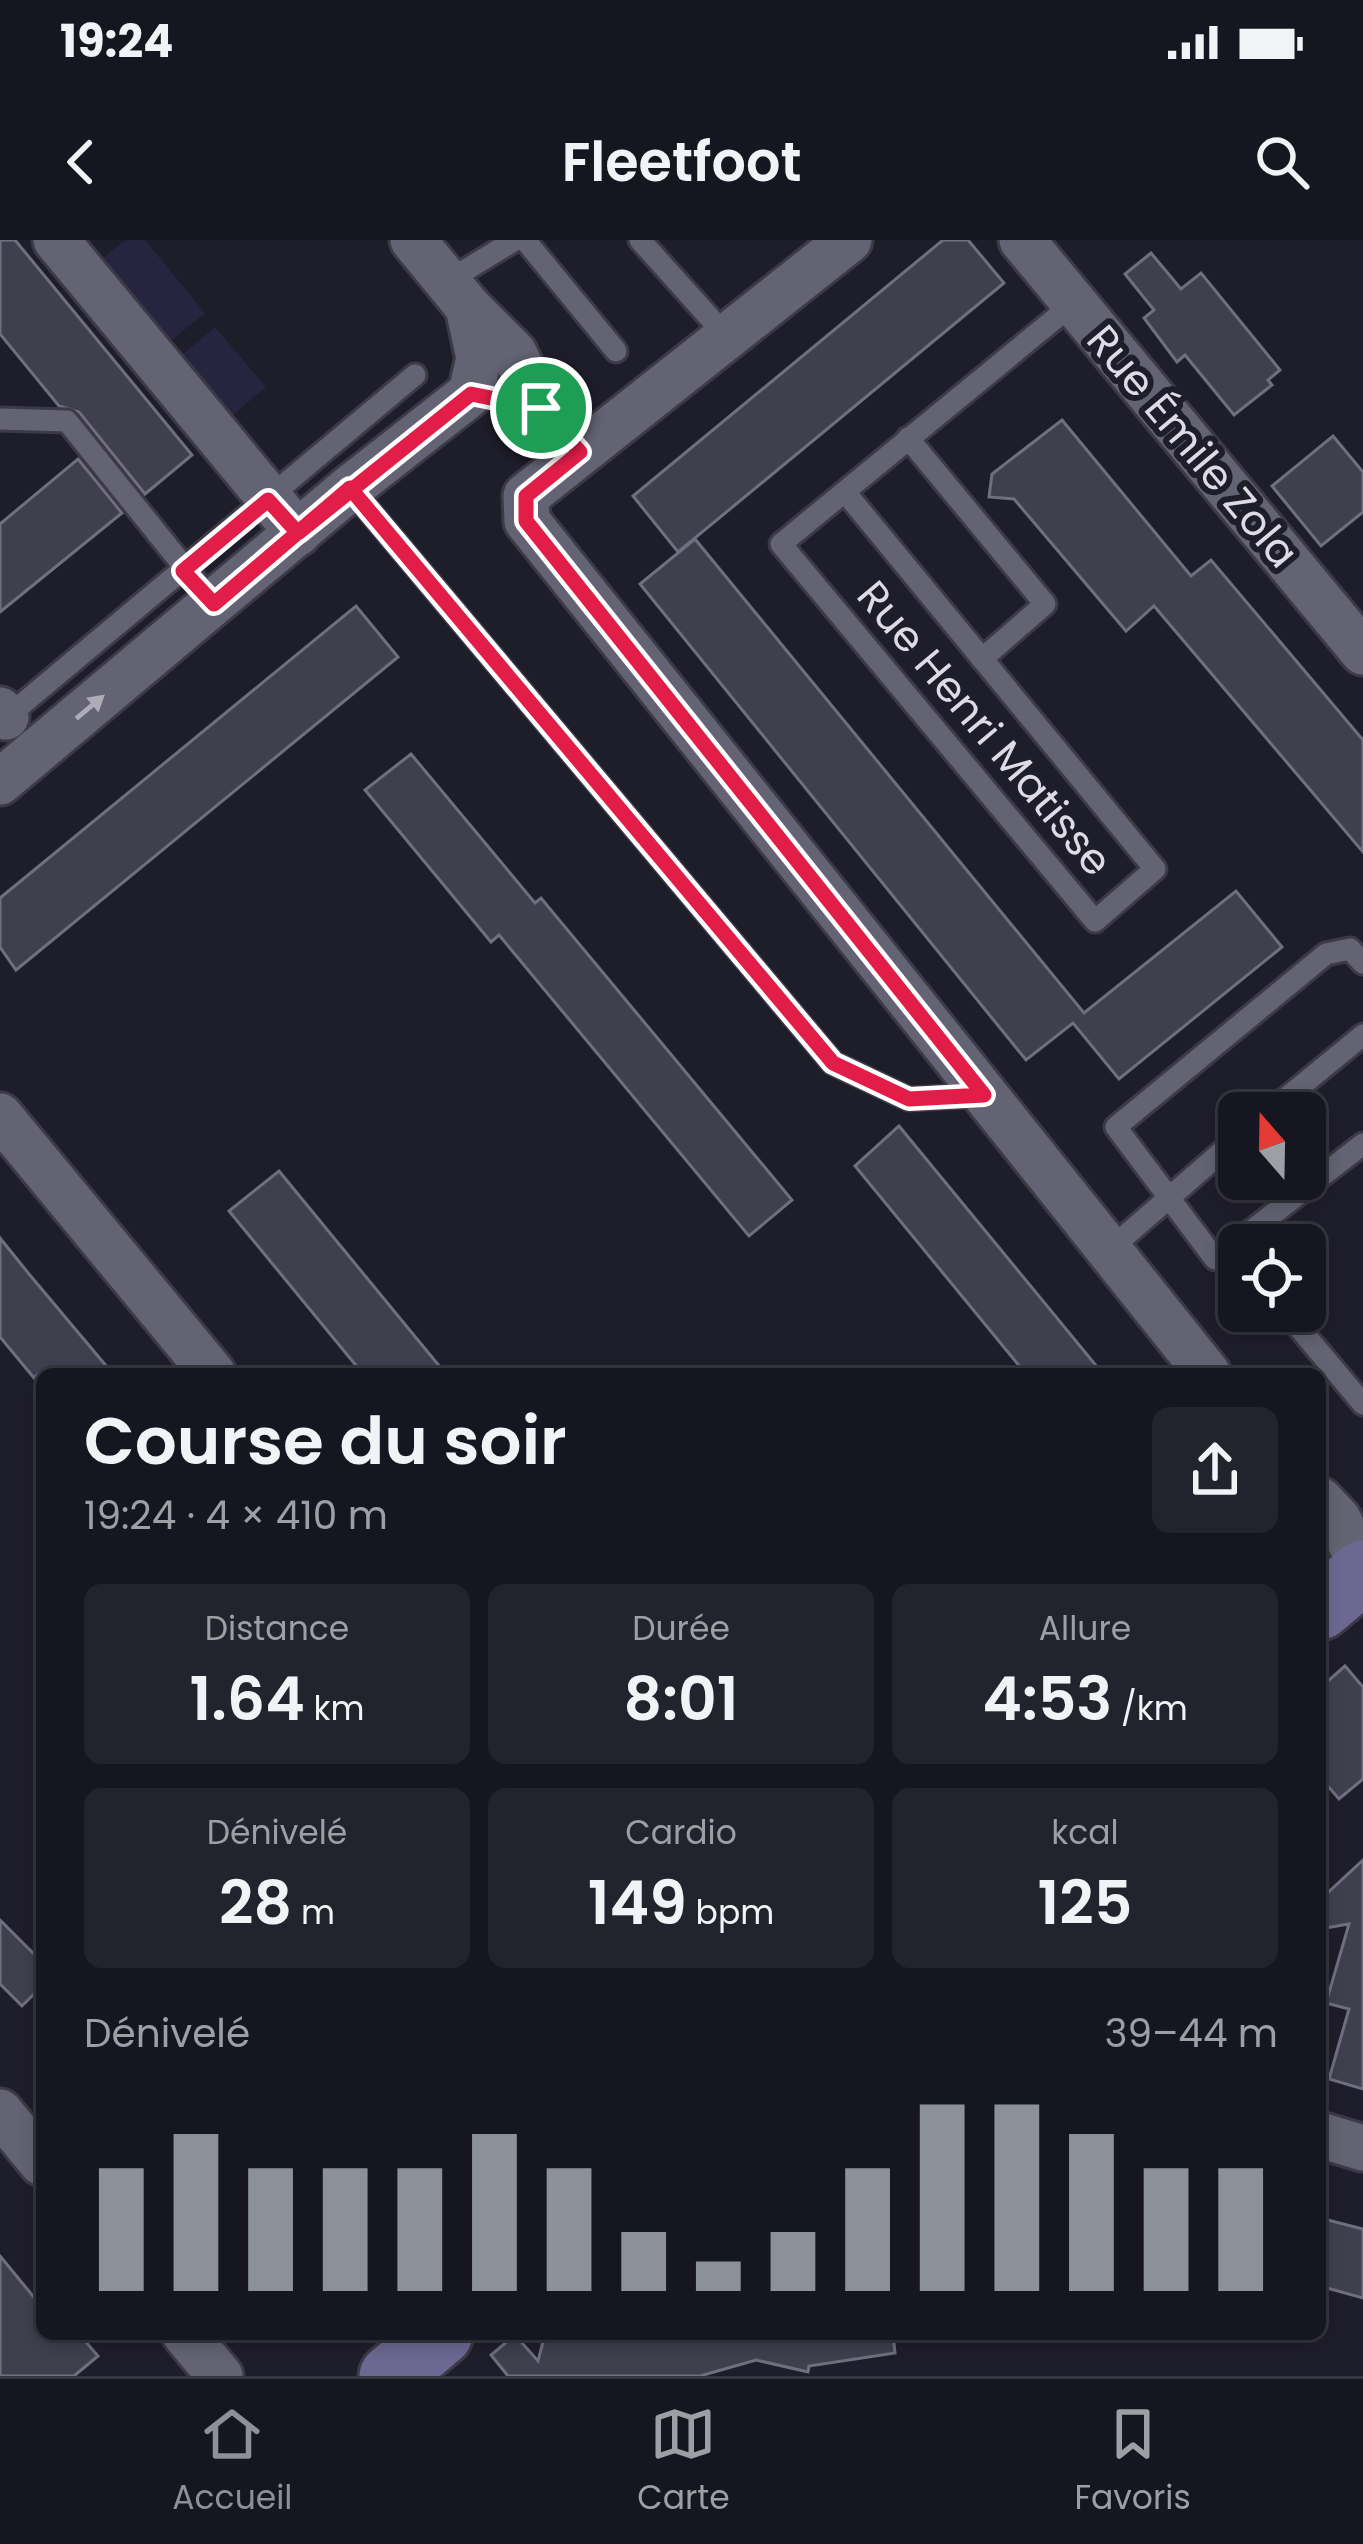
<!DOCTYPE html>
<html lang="fr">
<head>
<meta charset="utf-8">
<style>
	:root { --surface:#161620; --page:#23232d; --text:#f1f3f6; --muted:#9e9fa5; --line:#35353e; --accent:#8c9099 }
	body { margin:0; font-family:Poppins,sans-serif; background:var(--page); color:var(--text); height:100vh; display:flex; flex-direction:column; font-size:45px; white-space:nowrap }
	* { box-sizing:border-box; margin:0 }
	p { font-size:39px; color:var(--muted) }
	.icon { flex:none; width:66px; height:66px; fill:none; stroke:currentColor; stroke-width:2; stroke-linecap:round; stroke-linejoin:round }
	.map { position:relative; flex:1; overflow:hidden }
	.sheet { position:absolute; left:36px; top:1128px; width:1290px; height:972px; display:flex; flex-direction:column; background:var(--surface); border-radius:18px; box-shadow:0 6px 18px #0003,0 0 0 3px var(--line) }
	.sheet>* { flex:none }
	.needle { width:78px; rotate:340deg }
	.tools { position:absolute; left:1218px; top:852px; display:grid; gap:24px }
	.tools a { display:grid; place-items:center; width:108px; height:108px; border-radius:18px; background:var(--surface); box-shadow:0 6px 18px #0003,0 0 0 3px var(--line); font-size:60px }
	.pin { position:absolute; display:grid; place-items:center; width:102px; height:102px; color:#fff; margin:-51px; border:6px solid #fff; border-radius:50%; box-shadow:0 3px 12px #0007 }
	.round { display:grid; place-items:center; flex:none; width:126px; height:126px; border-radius:18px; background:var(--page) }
	.headline { display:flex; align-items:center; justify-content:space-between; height:204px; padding:0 48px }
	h1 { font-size:66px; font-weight:600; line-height:90px }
	.stats { display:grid; grid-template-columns:repeat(3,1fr); gap:18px; height:204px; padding:12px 48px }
	.stats div { display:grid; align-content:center; border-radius:18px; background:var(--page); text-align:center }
	.stats b { font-size:60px; font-weight:600 }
	.stats small { font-size:33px; font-weight:400 }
	.stats p { font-size:33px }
	.chart { height:336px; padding:24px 48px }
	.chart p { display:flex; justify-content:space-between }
	.chart svg { width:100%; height:216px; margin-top:12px; stroke:var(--accent); stroke-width:6 }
	.status { display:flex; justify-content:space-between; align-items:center; height:84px; padding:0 60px; background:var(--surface); direction:ltr }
	.status svg { height:33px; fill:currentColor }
	header { display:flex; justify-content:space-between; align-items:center; height:156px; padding:0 48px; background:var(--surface); font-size:54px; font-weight:600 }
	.menu { display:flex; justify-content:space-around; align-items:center; height:168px; border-top:3px solid var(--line); background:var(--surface); font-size:33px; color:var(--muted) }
	.menu a { display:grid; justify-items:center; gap:6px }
	.menu .current { color:var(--accent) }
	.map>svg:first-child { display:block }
	.green { fill:#272440 }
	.building { fill:#403f4e; stroke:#706f80; stroke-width:3 }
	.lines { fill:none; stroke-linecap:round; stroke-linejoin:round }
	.lane-casing { stroke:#3b3a46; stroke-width:27 }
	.street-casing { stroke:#3b3a46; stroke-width:51 }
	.secondary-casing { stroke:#3b3a46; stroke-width:69 }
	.lane { stroke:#646373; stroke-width:21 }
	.street { stroke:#646373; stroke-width:45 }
	.secondary { stroke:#6d6892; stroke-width:63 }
	.oneway { fill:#adacb8 }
	.route-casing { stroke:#fff; stroke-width:24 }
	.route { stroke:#e11d48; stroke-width:15 }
	.labels { text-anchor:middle; stroke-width:12; stroke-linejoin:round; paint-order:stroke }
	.street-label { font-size:42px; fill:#dddce6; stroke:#1e1d2a }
</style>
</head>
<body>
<div class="status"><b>19:24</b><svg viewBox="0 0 49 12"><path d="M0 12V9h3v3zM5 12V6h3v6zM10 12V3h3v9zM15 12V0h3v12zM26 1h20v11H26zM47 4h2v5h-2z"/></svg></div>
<header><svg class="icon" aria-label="back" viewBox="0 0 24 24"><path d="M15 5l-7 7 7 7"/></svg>Fleetfoot<svg class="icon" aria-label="search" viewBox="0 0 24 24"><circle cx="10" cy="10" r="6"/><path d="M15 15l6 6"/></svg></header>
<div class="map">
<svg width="1363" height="2136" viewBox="0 0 1363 2136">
	<rect width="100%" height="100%" fill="#1e1d2a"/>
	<g class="green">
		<path d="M 125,0 L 145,0 L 205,73 L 161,109 L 93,27 Z"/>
		<path d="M 215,87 L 266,147 L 220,186 L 169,126 Z"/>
	</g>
	<g class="building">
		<path d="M 0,0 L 15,0 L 192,215 L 145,254 L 79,172 L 59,166 L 0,94 Z"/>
		<path d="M 943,0 L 968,0 L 1004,43 L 678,312 L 633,256 Z"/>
		<path d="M 1151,13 L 1181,49 L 1201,33 L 1280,130 L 1268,140 L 1272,145 L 1234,175 L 1185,115 L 1177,122 L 1144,78 L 1154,70 L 1125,34 Z"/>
		<path d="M 1062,180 L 1191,336 L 1211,320 L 1363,500 L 1363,612 L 1154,366 L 1126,391 L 1014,259 L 989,257 L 992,234 Z"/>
		<path d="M 1333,196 L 1363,232 L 1363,272 L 1321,306 L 1272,246 Z"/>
		<path d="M 78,219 L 122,273 L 0,372 L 0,284 Z"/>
		<path d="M 695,299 L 1084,773 L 1236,651 L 1282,707 L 1119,839 L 1073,783 L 1026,820 L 640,344 Z"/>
		<path d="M 356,366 L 398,417 L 16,730 L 0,707 L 0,658 Z"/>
		<path d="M 411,514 L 535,663 L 541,658 L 792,960 L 749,996 L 499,695 L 491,702 L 365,550 Z"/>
		<path d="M 899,886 L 1103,1134 L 1026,1134 L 855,926 Z"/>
		<path d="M 279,931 L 417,1099 L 446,1134 L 363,1134 L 229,971 Z"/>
		<path d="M 0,998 L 29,1034 L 113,1134 L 39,1133 L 34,1138 L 0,1097 Z"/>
		<path d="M 1345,1426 L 1363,1447 L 1363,1539 L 1339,1559 L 1320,1537 L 1320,1448 Z"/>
		<path d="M 1363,1620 L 1363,1849 L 1329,1839 L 1349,1769 L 1326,1763 L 1349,1684 L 1320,1689 L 1320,1660 Z"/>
		<path d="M 0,1680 L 42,1722 L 42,1746 L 22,1766 L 0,1744 Z"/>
		<path d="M 1320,1978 L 1363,1989 L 1363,2058 L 1320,2046 Z"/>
		<path d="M 0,2016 L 42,2067 L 42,2094 L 79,2094 L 98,2116 L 74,2136 L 0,2136 Z"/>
		<path d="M 545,2094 L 893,2094 L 895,2113 L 809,2126 L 808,2132 L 756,2120 L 700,2136 L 508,2136 L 491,2115 L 515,2095 L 538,2121 Z"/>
	</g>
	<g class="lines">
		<g class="lane-casing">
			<g id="lane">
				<path d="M 525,0 L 616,111"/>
				<path d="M 640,0 L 728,98"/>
				<path d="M 446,42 L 515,0"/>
				<path d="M 0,179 L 67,181 L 214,364"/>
				<path d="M 908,198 L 1045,364 L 982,419"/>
				<path d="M 350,248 L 833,823 L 909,859 L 984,855"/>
				<path d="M 845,252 L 1155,629 L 1095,681 L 781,304 L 1074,63"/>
				<path d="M 2,481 L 415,135"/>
				<path d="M 1363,723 L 1350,709 L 1326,714 L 1116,887 L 1215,1019 L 1363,904"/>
				<path d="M 1268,873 L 1363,795"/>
				<path d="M 1109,1010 L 1239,897"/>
				<path d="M 1285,1071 L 1363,1164"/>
			</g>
		</g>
		<g class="street-casing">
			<g id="street">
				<path d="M 56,0 L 298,293"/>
				<path d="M 849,0 L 526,256 L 527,281 L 1208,1134"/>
				<path d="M 1022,0 L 1363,412"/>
				<path d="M 468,67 L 514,113 L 541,168 L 581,212"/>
				<path d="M 0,470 L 6,477"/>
				<path d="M 0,542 L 350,248 L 471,153 L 479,118 L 468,67 L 413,0"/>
				<path d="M 0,876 L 213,1134"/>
				<path d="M 1320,1260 L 1338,1279 L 1363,1327"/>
				<path d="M 0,1872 L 42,1923"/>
				<path d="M 1320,1895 L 1363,1908"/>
				<path d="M 185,2094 L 220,2136"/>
			</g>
		</g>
		<g class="secondary-casing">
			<g id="secondary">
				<path d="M 1320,1368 L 1363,1332"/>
				<path d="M 391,2136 L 441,2094"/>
			</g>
		</g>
		<use href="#lane" class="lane"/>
		<use href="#street" class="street"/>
		<use href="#secondary" class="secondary"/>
	</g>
	<defs><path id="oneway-solid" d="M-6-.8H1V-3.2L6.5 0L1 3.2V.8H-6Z" transform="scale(3)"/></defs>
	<use class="oneway" href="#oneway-solid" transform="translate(90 467) rotate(-40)"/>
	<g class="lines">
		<g class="route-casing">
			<path id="route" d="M 541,168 L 471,154 L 298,293 L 268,260 L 183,331 L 214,364 L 350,248 L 833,823 L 909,859 L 984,855 L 526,281 L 526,256 L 580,212 L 541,168"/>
		</g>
		<use href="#route" class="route"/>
	</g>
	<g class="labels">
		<g class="street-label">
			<text transform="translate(1193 206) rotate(50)" y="15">Rue Émile Zola</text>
			<text transform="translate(985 488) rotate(50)" y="15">Rue Henri Matisse</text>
		</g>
	</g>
</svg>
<div class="tools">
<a><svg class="needle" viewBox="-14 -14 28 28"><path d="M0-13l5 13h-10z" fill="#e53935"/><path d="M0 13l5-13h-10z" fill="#9e9fa5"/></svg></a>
<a><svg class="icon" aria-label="locate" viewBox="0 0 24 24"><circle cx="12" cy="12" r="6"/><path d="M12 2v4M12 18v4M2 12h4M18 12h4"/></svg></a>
</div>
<div class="pin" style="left:541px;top:168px;background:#1e9e55"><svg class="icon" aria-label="arrive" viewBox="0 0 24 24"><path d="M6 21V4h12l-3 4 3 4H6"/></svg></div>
<section class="sheet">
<div class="headline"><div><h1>Course du soir</h1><p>19:24 · 4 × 410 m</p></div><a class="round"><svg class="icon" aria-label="share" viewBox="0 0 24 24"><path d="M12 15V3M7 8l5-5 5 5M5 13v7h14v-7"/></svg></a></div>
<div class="stats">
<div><p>Distance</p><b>1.64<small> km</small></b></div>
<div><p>Durée</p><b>8:01</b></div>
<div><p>Allure</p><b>4:53<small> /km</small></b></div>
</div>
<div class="stats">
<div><p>Dénivelé</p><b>28<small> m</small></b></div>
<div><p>Cardio</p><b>149<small> bpm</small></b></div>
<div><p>kcal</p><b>125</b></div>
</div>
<div class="chart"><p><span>Dénivelé</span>39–44 m</p>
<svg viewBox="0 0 160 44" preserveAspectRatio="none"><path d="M5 44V19M15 44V12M25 44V19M35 44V19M45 44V19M55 44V12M65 44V19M75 44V32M85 44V38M95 44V32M105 44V19M115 44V6M125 44V6M135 44V12M145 44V19M155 44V19"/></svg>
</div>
</section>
</div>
<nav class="menu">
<a class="current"><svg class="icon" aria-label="home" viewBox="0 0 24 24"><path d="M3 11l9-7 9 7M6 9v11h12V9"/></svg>Accueil</a>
<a><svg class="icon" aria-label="map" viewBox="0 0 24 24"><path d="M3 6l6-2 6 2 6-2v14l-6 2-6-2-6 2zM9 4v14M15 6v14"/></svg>Carte</a>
<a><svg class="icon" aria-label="saved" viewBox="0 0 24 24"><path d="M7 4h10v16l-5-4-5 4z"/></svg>Favoris</a>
</nav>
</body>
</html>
